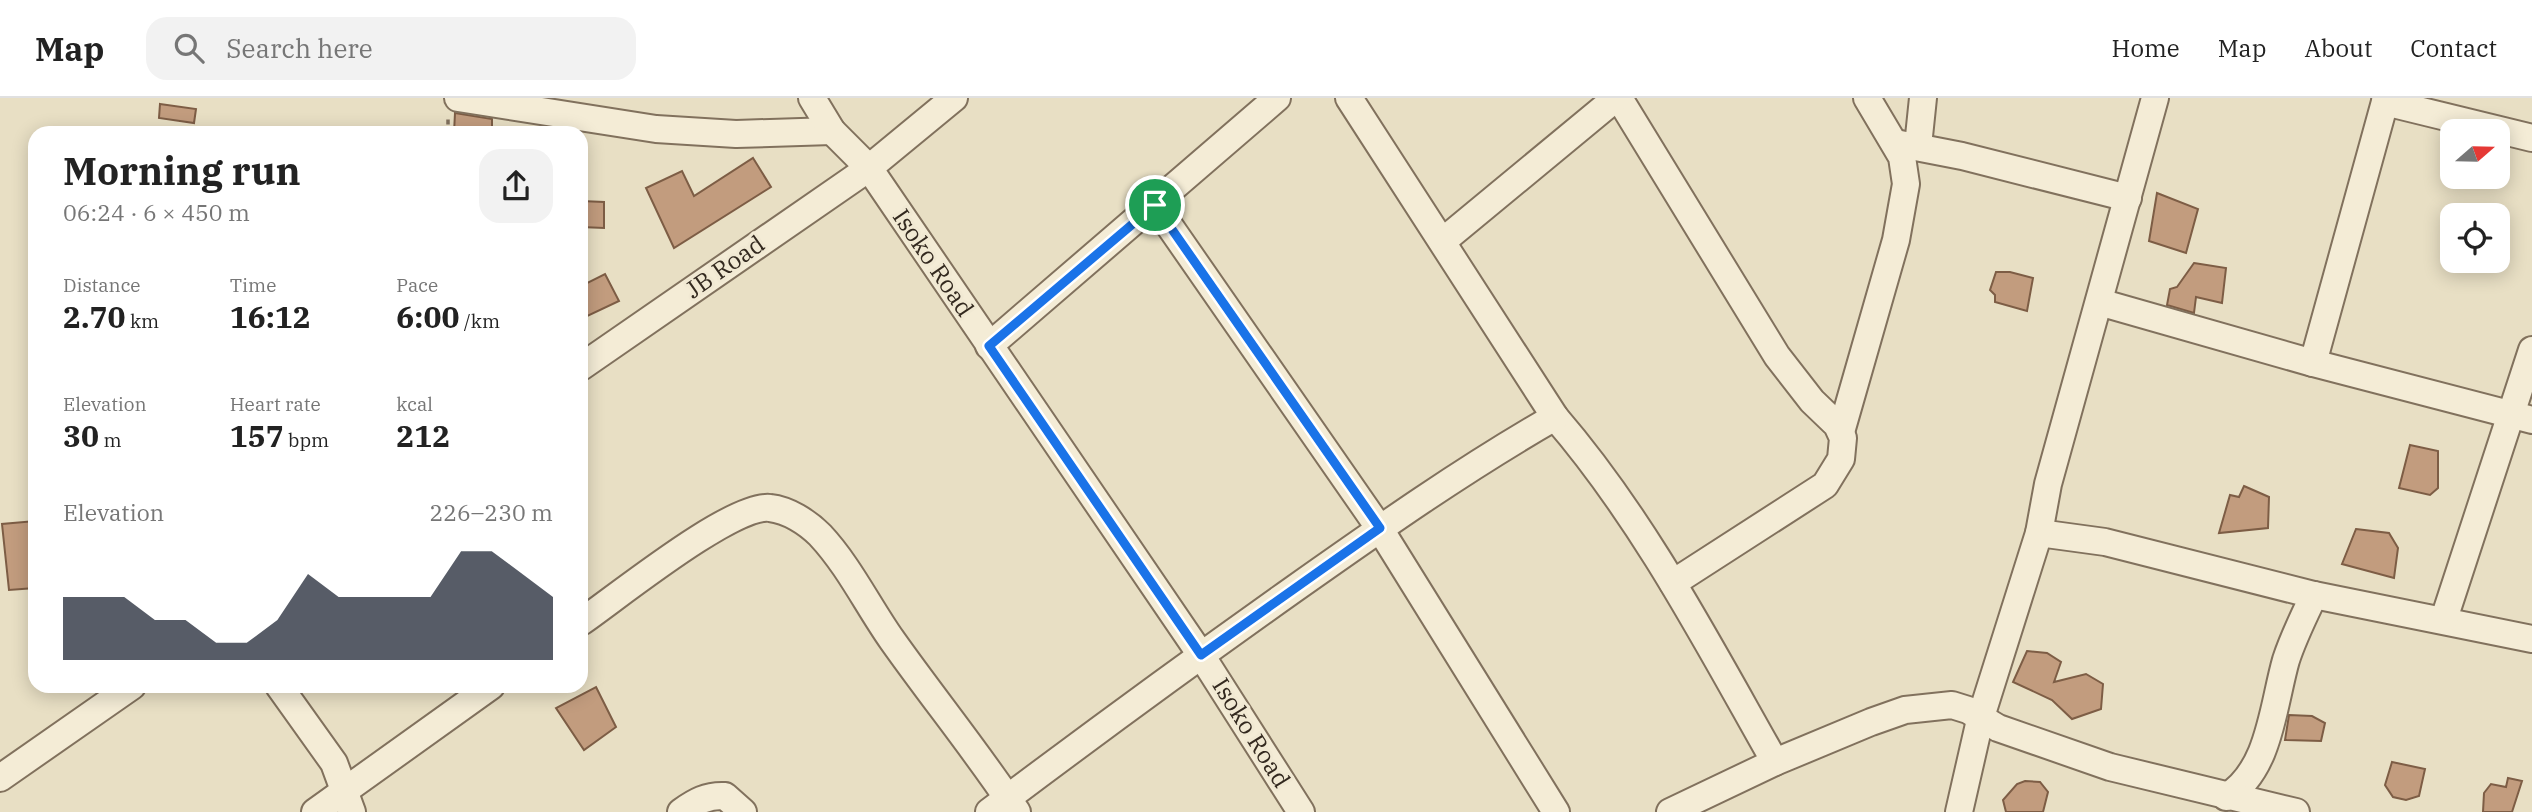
<!DOCTYPE html>
<html lang="en">
<head>
<meta charset="utf-8">
<style>
	:root { --surface:#fff; --page:#f2f2f2; --text:#222; --muted:#767676; --line:#e0e0e0; --accent:#111827 }
	body { margin:0; font-family:"IBM Plex Serif",serif; background:var(--page); color:var(--text); height:100vh; display:flex; flex-direction:column; font-size:26px; white-space:nowrap }
	* { box-sizing:border-box; margin:0 }
	p { font-size:23px; color:var(--muted) }
	.icon { flex:none; width:38px; height:38px; fill:none; stroke:currentColor; stroke-width:2; stroke-linecap:round; stroke-linejoin:round }
	.map { position:relative; flex:1; overflow:hidden }
	.details { position:absolute; left:28px; top:28px; width:560px; height:567px; display:flex; flex-direction:column; background:var(--surface); border-radius:21px; box-shadow:0 4px 18px #0003 }
	.details>* { flex:none }
	.needle { width:46px; rotate:70deg }
	.controls { position:absolute; left:2440px; top:21px; display:grid; gap:14px }
	.controls a { display:grid; place-items:center; width:70px; height:70px; border-radius:14px; background:var(--surface); box-shadow:0 4px 18px #0003; font-size:35px }
	.pin { position:absolute; display:grid; place-items:center; width:60px; height:60px; color:#fff; margin:-30px; border:4px solid #fff; border-radius:50%; box-shadow:0 2px 7px #0007 }
	.round { display:grid; place-items:center; flex:none; width:74px; height:74px; border-radius:21px; background:var(--page) }
	.summary { display:flex; align-items:center; justify-content:space-between; height:119px; padding:0 35px }
	h1 { font-size:38px; font-weight:700; line-height:52px }
	.metrics { display:grid; grid-template-columns:repeat(3,1fr); gap:10px; height:119px; padding:7px 35px }
	.metrics div { display:grid; align-content:center }
	.metrics b { font-size:30px; font-weight:700 }
	.metrics small { font-size:19px; font-weight:400 }
	.metrics p { font-size:19px }
	.chart { height:196px; padding:14px 35px }
	.chart p { display:flex; justify-content:space-between }
	.chart svg { width:100%; height:126px; margin-top:7px; fill:var(--accent); opacity:.7 }
	header { display:flex; align-items:center; gap:42px; box-sizing:border-box; height:98px; padding:0 35px; background:var(--surface); border-bottom:2px solid var(--line) }
	header strong { font-size:33px }
	nav { display:flex; gap:38px; margin-inline-start:auto; font-size:24px }
	.search { width:490px; height:63px; background:var(--page); display:flex; align-items:center; gap:18px; box-sizing:border-box; padding:0 24px; border-radius:21px; color:var(--muted); font-size:26px }
	.map>svg:first-child { display:block }
	.building { fill:#c29c7e; stroke:#7d5d45; stroke-width:2 }
	.lines { fill:none; stroke-linecap:round; stroke-linejoin:round }
	.minor-casing { stroke:#81715d; stroke-width:30 }
	.path { stroke:#81715d; stroke-width:3.5; stroke-dasharray:5 3.5; stroke-linecap:butt }
	.minor { stroke:#f4ecd6; stroke-width:26 }
	.route-casing { stroke:#fff; stroke-width:14 }
	.route { stroke:#1a73e8; stroke-width:9 }
	.labels { text-anchor:middle; stroke-width:6; stroke-linejoin:round; paint-order:stroke }
	.street-label { font-size:24px; fill:#33291f; stroke:#f1e9d3 }
</style>
</head>
<body>
<header>
<strong>Map</strong>
<div class="search"><svg class="icon" aria-label="search" viewBox="0 0 24 24"><circle cx="10" cy="10" r="6"/><path d="M15 15l6 6"/></svg>Search here</div>
<nav><a>Home</a><a>Map</a><a>About</a><a>Contact</a></nav>
</header>
<div class="map">
<svg width="2532" height="714" viewBox="0 0 2532 714">
	<rect width="100%" height="100%" fill="#e8dfc4"/>
	<g class="building">
		<path d="M 160,6 L 196,11 L 194,25 L 159,20 Z"/>
		<path d="M 455,15 L 492,21 L 492,35 L 454,35 Z"/>
		<path d="M 753,60 L 771,89 L 674,150 L 646,90 L 682,73 L 694,98 Z"/>
		<path d="M 2157,95 L 2198,111 L 2186,155 L 2149,143 Z"/>
		<path d="M 581,103 L 604,104 L 604,130 L 581,129 Z"/>
		<path d="M 2194,165 L 2226,170 L 2222,205 L 2196,199 L 2194,215 L 2167,207 L 2170,191 L 2177,189 Z"/>
		<path d="M 1996,174 L 2010,174 L 2033,180 L 2027,213 L 1995,204 L 1995,197 L 1990,192 Z"/>
		<path d="M 605,176 L 619,203 L 581,221 L 581,188 Z"/>
		<path d="M 2410,347 L 2438,353 L 2438,390 L 2430,397 L 2399,390 Z"/>
		<path d="M 2244,388 L 2269,399 L 2268,430 L 2219,435 L 2230,397 L 2239,399 Z"/>
		<path d="M 35,423 L 35,490 L 9,492 L 2,426 Z"/>
		<path d="M 2356,431 L 2389,435 L 2398,450 L 2394,480 L 2342,466 Z"/>
		<path d="M 2027,553 L 2047,555 L 2061,564 L 2054,584 L 2086,576 L 2103,586 L 2101,611 L 2072,621 L 2052,602 L 2013,584 Z"/>
		<path d="M 596,589 L 616,629 L 584,652 L 556,610 Z"/>
		<path d="M 2289,617 L 2312,618 L 2325,625 L 2321,643 L 2285,642 Z"/>
		<path d="M 2392,664 L 2425,671 L 2419,698 L 2406,702 L 2393,699 L 2385,687 Z"/>
		<path d="M 2508,680 L 2522,683 L 2512,714 L 2483,714 L 2484,695 L 2491,686 L 2506,689 Z"/>
		<path d="M 2025,683 L 2040,684 L 2048,694 L 2043,714 L 2006,714 L 2003,702 L 2017,686 Z"/>
	</g>
	<g class="lines">
		<g class="minor-casing">
			<g id="minor">
				<path d="M 458,0 L 656,31 L 736,36 L 832,33"/>
				<path d="M 812,0 L 832,33 L 869,70 L 1201,557 L 1301,714"/>
				<path d="M 1349,0 L 1555,319 C 1644,422 1708,546 1775,664"/>
				<path d="M 1619,0 L 1777,258 L 1812,303 L 1837,327 L 1843,340 L 1841,361 L 1825,387 L 1673,485"/>
				<path d="M 2385,4 L 2532,40"/>
				<path d="M 1895,45 L 1962,58 L 2128,100"/>
				<path d="M 1918,48 L 1923,0"/>
				<path d="M 1155,107 L 1380,431 L 1556,714"/>
				<path d="M 1443,143 L 1616,0"/>
				<path d="M 2099,204 L 2313,265 L 2532,322"/>
				<path d="M 989,248 L 1277,0"/>
				<path d="M 2313,265 L 2386,0"/>
				<path d="M 581,269 L 869,70 L 954,0"/>
				<path d="M 1841,334 L 1896,142 L 1906,86 L 1902,59 L 1867,0"/>
				<path d="M 2039,435 L 2105,444 L 2314,497 L 2532,541"/>
				<path d="M 2444,521 L 2532,252"/>
				<path d="M 581,524 C 616,500 733,405 770,410 C 788,412 807,424 820,437 C 849,468 868,508 892,542 C 933,600 978,655 1017,714"/>
				<path d="M 279,588 L 334,665 L 352,714"/>
				<path d="M 0,680 L 132,588"/>
				<path d="M 2226,699 C 2270,673 2273,607 2286,562 C 2293,540 2304,518 2314,497"/>
				<path d="M 315,714 L 491,588"/>
				<path d="M 681,714 C 695,704 707,697 725,698 L 743,714"/>
				<path d="M 989,714 C 1090,638 1191,564 1294,491 C 1379,431 1464,371 1555,319"/>
				<path d="M 1670,714 L 1775,664 L 1871,624 L 1905,612 L 1952,607 L 1968,612 L 1998,630 L 2110,669 L 2296,714"/>
				<path d="M 1959,714 L 1980,622 L 2039,435 L 2048,386 L 2155,0"/>
			</g>
		</g>
		<path class="path" d="M 448,35 L 448,20"/>
		<use href="#minor" class="minor"/>
	</g>
	<g class="lines">
		<g class="route-casing">
			<path id="route" d="M 1155,107 L 1380,430 L 1201,557 L 989,248 Z"/>
		</g>
		<use href="#route" class="route"/>
	</g>
	<g class="labels">
		<g class="street-label">
			<text transform="translate(933 165) rotate(56)" y="8">Isoko Road</text>
			<text transform="translate(725 169) rotate(-35)" y="8">JB Road</text>
			<text transform="translate(1251 635) rotate(58)" y="8">Isoko Road</text>
		</g>
	</g>
</svg>
<div class="controls">
<a><svg class="needle" viewBox="-14 -14 28 28"><path d="M0-13l5 13h-10z" fill="#e53935"/><path d="M0 13l5-13h-10z" fill="#767676"/></svg></a>
<a><svg class="icon" aria-label="locate" viewBox="0 0 24 24"><circle cx="12" cy="12" r="6"/><path d="M12 2v4M12 18v4M2 12h4M18 12h4"/></svg></a>
</div>
<div class="pin" style="left:1155px;top:107px;background:#1e9e55"><svg class="icon" aria-label="arrive" viewBox="0 0 24 24"><path d="M6 21V4h12l-3 4 3 4H6"/></svg></div>
<section class="details">
<div class="summary"><div><h1>Morning run</h1><p>06:24 · 6 × 450 m</p></div><a class="round"><svg class="icon" aria-label="share" viewBox="0 0 24 24"><path d="M12 15V3M7 8l5-5 5 5M5 13v7h14v-7"/></svg></a></div>
<div class="metrics">
<div><p>Distance</p><b>2.70<small> km</small></b></div>
<div><p>Time</p><b>16:12</b></div>
<div><p>Pace</p><b>6:00<small> /km</small></b></div>
</div>
<div class="metrics">
<div><p>Elevation</p><b>30<small> m</small></b></div>
<div><p>Heart rate</p><b>157<small> bpm</small></b></div>
<div><p>kcal</p><b>212</b></div>
</div>
<div class="chart"><p><span>Elevation</span>226–230 m</p>
<svg viewBox="0 0 160 44" preserveAspectRatio="none"><path d="M0 44V22L10 22L20 22L30 30L40 30L50 38L60 38L70 30L80 14L90 22L100 22L110 22L120 22L130 6L140 6L150 14L160 22V44z"/></svg>
</div>
</section>
</div>
</body>
</html>
